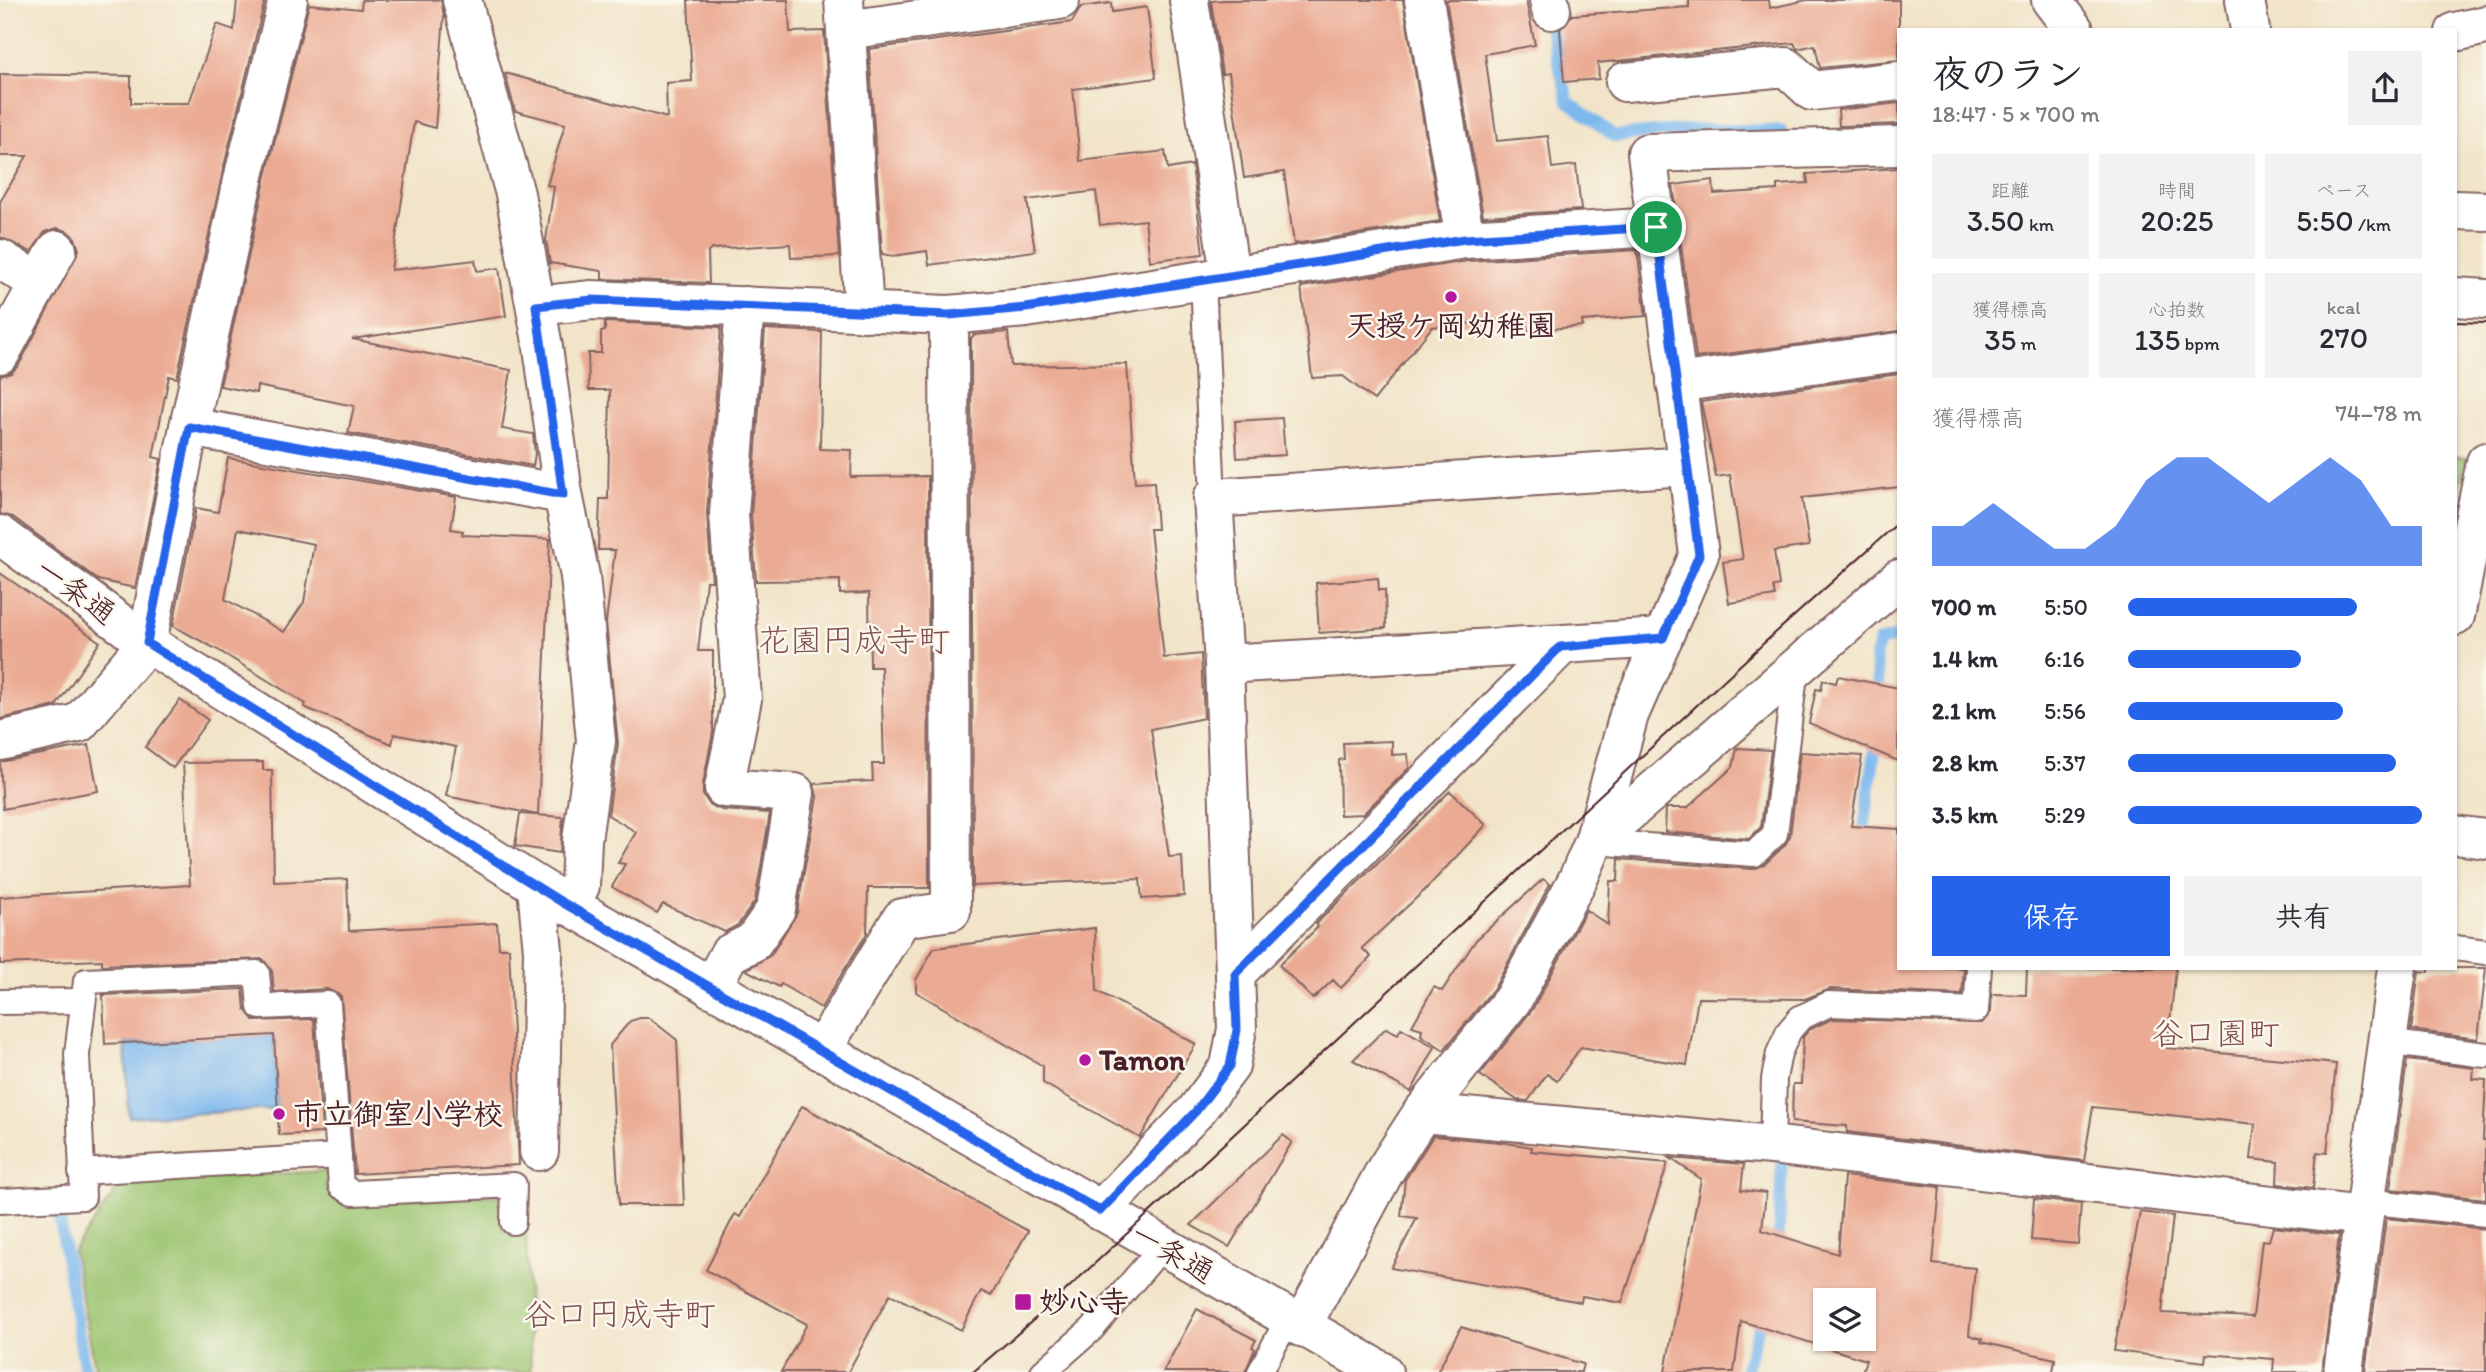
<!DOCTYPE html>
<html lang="ja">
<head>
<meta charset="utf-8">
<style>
	:root { --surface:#fff; --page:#f2f2f3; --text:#2b2b33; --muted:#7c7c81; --accent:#2563eb }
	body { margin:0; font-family:Itim,"Klee One",sans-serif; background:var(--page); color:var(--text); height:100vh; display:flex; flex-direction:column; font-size:26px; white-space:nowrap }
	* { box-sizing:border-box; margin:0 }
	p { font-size:23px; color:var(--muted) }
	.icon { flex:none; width:38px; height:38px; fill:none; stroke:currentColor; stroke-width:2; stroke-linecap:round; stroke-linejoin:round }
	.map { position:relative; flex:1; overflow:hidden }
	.details { position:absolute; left:1897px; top:28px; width:560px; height:942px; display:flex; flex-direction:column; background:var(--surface); border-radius:0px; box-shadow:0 2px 5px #0004 }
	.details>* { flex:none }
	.tools { position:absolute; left:1813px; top:1288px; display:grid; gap:14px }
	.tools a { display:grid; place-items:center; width:63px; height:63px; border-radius:0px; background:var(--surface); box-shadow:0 2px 5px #0004; font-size:35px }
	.pin { position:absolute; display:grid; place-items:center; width:60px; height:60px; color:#fff; margin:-30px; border:4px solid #fff; border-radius:50%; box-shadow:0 2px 7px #0007 }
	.round { display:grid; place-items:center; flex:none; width:74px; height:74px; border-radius:0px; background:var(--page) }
	.summary { display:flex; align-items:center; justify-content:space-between; height:119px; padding:0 35px }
	h1 { font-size:38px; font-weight:600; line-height:52px }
	.stats { display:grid; grid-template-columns:repeat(3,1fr); gap:10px; height:119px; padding:7px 35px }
	.stats div { display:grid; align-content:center; border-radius:0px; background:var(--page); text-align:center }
	.stats b { font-size:30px; font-weight:600 }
	.stats small { font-size:19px; font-weight:400 }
	.stats p { font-size:19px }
	.chart { height:196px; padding:14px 35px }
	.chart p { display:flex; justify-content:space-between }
	.chart svg { width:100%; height:126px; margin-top:7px; fill:var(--accent); opacity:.7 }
	.cta { display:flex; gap:14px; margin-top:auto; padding:14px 35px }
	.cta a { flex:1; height:80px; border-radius:0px; background:var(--accent); color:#fff; font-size:28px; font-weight:600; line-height:80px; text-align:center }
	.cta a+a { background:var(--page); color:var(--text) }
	ul { padding:0 35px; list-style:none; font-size:23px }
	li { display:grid; grid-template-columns:112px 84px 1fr; align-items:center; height:52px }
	li i { height:18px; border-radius:9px; background:var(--accent) }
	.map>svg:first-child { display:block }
	.green { fill:#9bc470; stroke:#72724e; stroke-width:2 }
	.water { fill:#7bb8ee; stroke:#626c8c; stroke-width:2 }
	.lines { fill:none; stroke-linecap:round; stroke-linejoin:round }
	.stream { stroke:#7bb8ee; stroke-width:12 }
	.building { fill:#ebaa93; fill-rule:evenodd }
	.lane-casing { stroke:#846462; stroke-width:28 }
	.street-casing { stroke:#846462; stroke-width:42 }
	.secondary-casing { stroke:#846462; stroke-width:42 }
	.lane { stroke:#fff; stroke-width:24 }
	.street { stroke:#fff; stroke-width:38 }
	.secondary { stroke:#fff; stroke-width:38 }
	.tram { stroke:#4a1f2b; stroke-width:2 }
	.route-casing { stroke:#fff; stroke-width:14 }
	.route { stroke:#2563eb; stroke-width:9 }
	.poi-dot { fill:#b5179e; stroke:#fbf7ec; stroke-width:2.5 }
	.labels { text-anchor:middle; stroke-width:5; stroke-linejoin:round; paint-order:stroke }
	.poi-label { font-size:30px; font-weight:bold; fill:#4a1f2b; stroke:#fbf7ec; text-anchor:start }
	.street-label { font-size:30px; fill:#4a1f2b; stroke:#fbf7ec }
	.neighbourhood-label { font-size:32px; fill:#82504f; stroke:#fbf7ec }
</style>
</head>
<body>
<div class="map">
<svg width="2486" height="1372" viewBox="0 0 2486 1372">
	<rect width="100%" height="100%" fill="#fbf7ec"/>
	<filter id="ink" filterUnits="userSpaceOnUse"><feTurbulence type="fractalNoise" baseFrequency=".0143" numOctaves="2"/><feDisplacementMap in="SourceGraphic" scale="14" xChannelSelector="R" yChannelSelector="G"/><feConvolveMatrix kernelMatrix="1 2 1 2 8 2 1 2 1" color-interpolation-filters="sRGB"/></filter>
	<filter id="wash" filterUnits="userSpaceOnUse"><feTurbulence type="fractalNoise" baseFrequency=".00686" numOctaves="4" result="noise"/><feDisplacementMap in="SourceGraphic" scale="28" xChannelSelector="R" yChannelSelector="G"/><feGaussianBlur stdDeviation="1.57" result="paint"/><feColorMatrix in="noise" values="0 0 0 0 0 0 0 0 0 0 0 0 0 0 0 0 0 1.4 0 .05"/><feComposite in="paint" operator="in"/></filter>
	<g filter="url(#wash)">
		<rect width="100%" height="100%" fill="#f1e4c8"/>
		<g class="green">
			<path d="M 2455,456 L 2466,458 L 2456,510 L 2455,510 Z"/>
			<path d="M 326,1171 L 326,1188 L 344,1201 L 500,1195 L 503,1229 L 526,1229 L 531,1372 L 96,1372 L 73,1251 L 122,1182 Z"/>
		</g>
		<path class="water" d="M 274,1035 L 278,1109 L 129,1117 L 125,1043 Z"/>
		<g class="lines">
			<g class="stream">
				<path d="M 1547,14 L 1568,101 L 1614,136 L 1690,129 L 1781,131"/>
				<path d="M 1881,701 L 1875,656 L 1879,642 L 1899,636"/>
				<path d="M 1862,843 L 1877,736"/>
				<path d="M 60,1220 L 85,1372"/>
				<path d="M 1778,1249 L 1782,1162"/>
				<path d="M 1745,1372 L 1764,1310"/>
			</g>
		</g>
		<g id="blocks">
			<g class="building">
				<path d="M 237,0 L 265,0 L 224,166 L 177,378 L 169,376 L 153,457 L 161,459 L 135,588 L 98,580 L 13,517 L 0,514 L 0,376 L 11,373 L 19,365 L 79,250 L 75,238 L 67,231 L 57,228 L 45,232 L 31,252 L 0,237 L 0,202 L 27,156 L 0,156 L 0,74 L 131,76 L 131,103 L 189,103 L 217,24 L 234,30 Z"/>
				<path d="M 362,0 L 441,0 L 444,16 L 435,128 L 414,122 L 391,270 L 475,260 L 477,271 L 499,268 L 506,316 L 352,339 L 511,370 L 502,429 L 533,434 L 535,454 L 533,466 L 348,433 L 354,406 L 257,386 L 256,393 L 220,386 L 266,176 L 309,4 L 361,9 Z"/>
				<path d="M 688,0 L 788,0 L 790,32 L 824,31 L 839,256 L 791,258 L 790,244 L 712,249 L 708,252 L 709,283 L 602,279 L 602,271 L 550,263 L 546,240 L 554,187 L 547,185 L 565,124 L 515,111 L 505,73 L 667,118 L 666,83 L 692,81 Z"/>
				<path d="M 1223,0 L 1403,0 L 1440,221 L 1294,244 L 1284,172 L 1244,178 L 1229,73 L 1222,74 L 1211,1 Z"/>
				<path d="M 1446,0 L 1526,0 L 1535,45 L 1485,54 L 1497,141 L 1548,136 L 1552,168 L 1576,165 L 1581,210 L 1483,216 Z"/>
				<path d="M 1689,0 L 1769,0 L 1770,8 L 1807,0 L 1899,0 L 1899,60 L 1820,68 L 1815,45 L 1797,49 L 1794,43 L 1598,63 L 1599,79 L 1564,82 L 1560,29 L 1572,15 L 1689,7 Z"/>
				<path d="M 1111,3 L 1112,12 L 1147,7 L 1156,78 L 1073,89 L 1080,161 L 1165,151 L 1168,169 L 1192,165 L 1203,254 L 1150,261 L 1145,220 L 1100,225 L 1096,191 L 1027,200 L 1035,251 L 929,265 L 927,251 L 893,256 L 882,254 L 869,49 L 1072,22 L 1081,7 Z"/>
				<path d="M 1899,103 L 1899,124 L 1839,126 L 1838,110 Z"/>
				<path d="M 1899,168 L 1899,331 L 1696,358 L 1673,185 L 1713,180 L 1714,194 L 1777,190 L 1777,185 L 1808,183 L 1807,174 Z"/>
				<path d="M 1637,250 L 1646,316 L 1582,321 L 1583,326 L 1528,331 L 1526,318 L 1432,327 L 1374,400 L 1343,376 L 1312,378 L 1301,287 L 1467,261 Z"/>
				<path d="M 605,322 L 721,327 L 707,513 L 712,581 L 706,581 L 698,651 L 713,651 L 713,732 L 703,784 L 703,795 L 710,805 L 722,810 L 770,813 L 755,901 L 738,925 L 725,932 L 663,904 L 657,913 L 612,887 L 625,864 L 618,863 L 636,832 L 608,815 L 618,744 L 606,622 L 615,550 L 598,550 L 600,499 L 608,499 L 610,390 L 589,390 L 588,353 L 601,353 L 601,332 L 605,331 Z"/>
				<path d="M 765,329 L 822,332 L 820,449 L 852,450 L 851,477 L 928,476 L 929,888 L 868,888 L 867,933 L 821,1008 L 781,984 L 779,987 L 746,970 L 771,955 L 797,913 L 817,797 L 814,784 L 873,781 L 872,764 L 884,764 L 881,667 L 870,667 L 869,593 L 840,594 L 840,580 L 756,581 L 751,514 Z"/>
				<path d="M 1008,332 L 1011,366 L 1127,364 L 1135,483 L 1154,482 L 1157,529 L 1150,529 L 1164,658 L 1201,654 L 1204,718 L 1151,729 L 1169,857 L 1182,856 L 1184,896 L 1142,899 L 1140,879 L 973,886 L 971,338 L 974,335 Z"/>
				<path d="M 1899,374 L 1899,487 L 1802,498 L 1809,546 L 1774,551 L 1779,585 L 1773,587 L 1775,596 L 1729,603 L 1723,562 L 1743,559 L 1730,475 L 1716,477 L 1701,402 Z"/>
				<path d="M 1282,418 L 1285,455 L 1237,458 L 1235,421 Z"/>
				<path d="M 228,458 L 456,497 L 451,529 L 463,531 L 462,535 L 550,539 L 538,815 L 446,796 L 456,747 L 394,734 L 392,744 L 304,707 L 306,704 L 218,650 L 173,626 L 196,508 L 218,512 ZM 238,529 L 314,544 L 304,602 L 284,632 L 225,599 Z"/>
				<path d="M 0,573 L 100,642 L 56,706 L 0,719 Z"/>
				<path d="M 1378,578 L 1379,590 L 1385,590 L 1386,628 L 1319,633 L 1316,583 Z"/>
				<path d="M 1838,676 L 1899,688 L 1898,761 L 1809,723 L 1816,689 L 1821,690 L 1823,680 L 1836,683 Z"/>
				<path d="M 180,700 L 208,720 L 173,768 L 145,747 Z"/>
				<path d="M 1392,741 L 1392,755 L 1408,754 L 1409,768 L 1363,814 L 1340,815 L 1339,760 L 1344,759 L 1343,743 Z"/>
				<path d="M 89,745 L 98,791 L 3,809 L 0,762 Z"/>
				<path d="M 1737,748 L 1771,750 L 1761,827 L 1749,839 L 1665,832 L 1666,808 L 1687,808 L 1733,767 Z"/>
				<path d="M 1800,752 L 1862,756 L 1851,826 L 1899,829 L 1899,968 L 1964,968 L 1962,995 L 1830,989 L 1805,999 L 1698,998 L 1687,1065 L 1581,1047 L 1557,1081 L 1547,1074 L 1528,1101 L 1517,1100 L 1480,1075 L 1532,1010 L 1586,910 L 1608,925 L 1610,881 L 1618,881 L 1619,859 L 1753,869 L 1764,865 L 1785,845 L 1790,836 Z"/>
				<path d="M 263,762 L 263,770 L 272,770 L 274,882 L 347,879 L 349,931 L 497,923 L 499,948 L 509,948 L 519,1165 L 355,1174 L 341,996 L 327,989 L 274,992 L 272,971 L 263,959 L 102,965 L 102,960 L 0,964 L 0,897 L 190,885 L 183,763 Z"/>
				<path d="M 1450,791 L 1486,825 L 1425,890 L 1362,948 L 1371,957 L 1341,988 L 1333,980 L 1313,999 L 1279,965 L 1318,927 L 1316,924 Z"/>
				<path d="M 520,814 L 563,817 L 560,853 L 515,846 Z"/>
				<path d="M 1543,879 L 1550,884 L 1495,987 L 1444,1050 L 1421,1035 L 1422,1029 L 1412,1026 L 1434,987 L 1442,991 L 1476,940 Z"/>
				<path d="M 1095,928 L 1097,991 L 1196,1044 L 1140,1138 L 1043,1083 L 1043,1066 L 916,992 L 916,980 L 934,948 Z"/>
				<path d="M 2027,968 L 2176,968 L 2167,1048 L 2336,1064 L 2327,1153 L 2317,1152 L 2313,1188 L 2277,1184 L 2278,1162 L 2251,1159 L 2255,1124 L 2093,1107 L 2084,1161 L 1847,1132 L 1847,1126 L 1792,1122 L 1793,1084 L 1801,1084 L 1803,1037 L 1809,1030 L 1832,1019 L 1982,1023 L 1991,1012 L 1992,994 L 2026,995 Z"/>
				<path d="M 2429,968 L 2486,968 L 2478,1039 L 2411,1030 L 2419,971 L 2429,972 Z"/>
				<path d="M 243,989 L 245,1009 L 254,1021 L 314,1019 L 322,1133 L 279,1135 L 274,1035 L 105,1044 L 103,995 Z"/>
				<path d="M 640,1018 L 649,1018 L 677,1040 L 684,1205 L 619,1205 L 610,1045 L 630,1021 Z"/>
				<path d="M 1386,1028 L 1398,1034 L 1401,1028 L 1435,1047 L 1411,1092 L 1353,1060 Z"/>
				<path d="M 2407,1060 L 2474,1068 L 2473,1079 L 2486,1080 L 2483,1140 L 2486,1140 L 2486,1199 L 2390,1189 Z"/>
				<path d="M 802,1106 L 1028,1231 L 991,1296 L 981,1291 L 961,1330 L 890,1294 L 848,1372 L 781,1372 L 807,1324 L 706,1270 L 735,1214 L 740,1217 Z"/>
				<path d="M 1283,1135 L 1292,1142 L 1229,1247 L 1191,1225 Z"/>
				<path d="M 1433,1136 L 1500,1142 L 1532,1147 L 1531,1151 L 1668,1163 L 1622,1303 L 1582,1296 L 1581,1302 L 1391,1268 L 1417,1218 L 1401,1216 L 1405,1180 Z"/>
				<path d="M 1670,1158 L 1744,1164 L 1741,1190 L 1766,1193 L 1762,1230 L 1838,1254 L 1844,1176 L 1940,1187 L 1933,1264 L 1975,1268 L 1969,1335 L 1982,1339 L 1981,1342 L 2055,1359 L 2053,1372 L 1862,1372 L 1866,1360 L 1741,1321 L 1734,1372 L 1665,1372 L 1701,1179 ZM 1825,1300 L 1864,1300 L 1864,1339 L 1825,1339 Z"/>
				<path d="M 2034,1199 L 2081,1204 L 2078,1244 L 2031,1240 Z"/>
				<path d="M 2140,1212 L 2173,1216 L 2162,1313 L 2253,1317 L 2262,1240 L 2269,1241 L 2273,1227 L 2339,1235 L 2322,1372 L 2273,1372 L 2274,1359 L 2206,1354 L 2205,1362 L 2114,1351 Z"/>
				<path d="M 2386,1218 L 2486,1229 L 2486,1372 L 2365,1372 Z"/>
				<path d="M 1197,1309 L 1256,1340 L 1252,1347 L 1255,1349 L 1245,1372 L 1163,1372 Z"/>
				<path d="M 1461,1327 L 1583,1364 L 1581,1372 L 1437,1372 Z"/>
			</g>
		</g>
	</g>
	<g filter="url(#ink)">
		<use href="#blocks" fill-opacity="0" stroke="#846462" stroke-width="2"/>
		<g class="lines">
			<g class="lane-casing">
				<g id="lane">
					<path d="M 1203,280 L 1213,498"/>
					<path d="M 1594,842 L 1754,854 L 1775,834 L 1796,667"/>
					<path d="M 2455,948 L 2486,952"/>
					<path d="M 0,1002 L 81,1001"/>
					<path d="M 2385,1042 L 2486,1055"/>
					<path d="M 1772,1145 L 1774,1079 L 1779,1053 L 1789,1031 L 1800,1018 L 1829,1004 L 1976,1010 L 1979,968"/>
					<path d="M 81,1172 L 339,1156"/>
					<path d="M 0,1201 L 83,1197 L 77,1054 L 86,981 L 257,973 L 260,1007 L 328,1004 L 341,1186 L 353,1193 L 514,1185 L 513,1222"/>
					<path d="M 2365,1201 L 2486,1214"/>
					<path d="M 1043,1372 L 1092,1329 L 1162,1247"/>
					<path d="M 1260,1372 L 1288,1319"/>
				</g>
			</g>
			<g class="street-casing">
				<g id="street">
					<path d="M 462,0 L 515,194 L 543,347 L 563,494 L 580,576 L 596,741 L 582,840 L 580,886 L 569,906"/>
					<path d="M 844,0 L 864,312"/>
					<path d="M 1189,0 L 1230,275"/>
					<path d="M 1424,0 L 1465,239"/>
					<path d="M 1549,0 L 1551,10"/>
					<path d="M 2051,0 L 2074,30"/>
					<path d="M 2245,0 L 2250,30"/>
					<path d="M 846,30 L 1060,0"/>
					<path d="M 2455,32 L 2486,25"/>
					<path d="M 1625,82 L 1786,67 L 1812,91 L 1899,81"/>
					<path d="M 2455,210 L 2486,211"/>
					<path d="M 0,259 L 39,283"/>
					<path d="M 2455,297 L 2486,299"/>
					<path d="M 536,306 L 592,300 L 949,315 L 1026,308 L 1465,239 L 1656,227"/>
					<path d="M 0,354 L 57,250"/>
					<path d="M 1676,383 L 1899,352"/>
					<path d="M 189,427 L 563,494"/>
					<path d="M 2455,616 L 2486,462"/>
					<path d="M 1224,664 L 1663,638"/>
					<path d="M 0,741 L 79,723 L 147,643 L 189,427 L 245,171 L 288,0"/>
					<path d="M 2455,835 L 2486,839"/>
					<path d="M 1594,842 L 1899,579"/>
					<path d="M 537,887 L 543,951 L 539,1151"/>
					<path d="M 1235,974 L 1560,647"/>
					<path d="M 711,988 L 729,954 L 753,942 L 776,909 L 795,793 L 724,788 L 742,699 L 729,514 L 745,306"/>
					<path d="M 821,1051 L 902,918 L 951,911 L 949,315"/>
					<path d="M 1422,1113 L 1772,1145 L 2363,1216"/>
					<path d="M 1100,1211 L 1196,1111 L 1230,1066 L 1237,1029 L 1224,664 L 1213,498 L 1687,466"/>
					<path d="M 1301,1327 L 1386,1169 L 1422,1113 L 1513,999 L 1578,879 L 1594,842 L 1629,715 L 1699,555 L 1647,153 L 1899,146"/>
					<path d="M 2343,1372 L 2397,968"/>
				</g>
			</g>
			<g class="secondary-casing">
				<path id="secondary" d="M 0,535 L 147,643 L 560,900 L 1383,1372"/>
			</g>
			<use href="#lane" class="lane"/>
			<use href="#street" class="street"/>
			<use href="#secondary" class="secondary"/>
			<g class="tram">
				<path d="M 2455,322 L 2486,323"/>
				<path d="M 973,1372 L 1037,1317 L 1764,643 L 1899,522"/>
			</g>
		</g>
	</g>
	<g class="lines" filter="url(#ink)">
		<g class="route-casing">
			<path id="route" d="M 1656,227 L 1699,555 L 1663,638 L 1560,647 L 1235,974 L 1237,1030 L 1230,1066 L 1196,1111 L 1100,1211 L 560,901 L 147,643 L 189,427 L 563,495 L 536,306 L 592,300 L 949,315 L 1026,308 L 1465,239 Z"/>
		</g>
		<use href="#route" class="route"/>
	</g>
	<g class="poi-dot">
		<circle cx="1451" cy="297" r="7"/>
		<circle cx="1085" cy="1060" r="7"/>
		<circle cx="279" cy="1114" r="7"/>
		<rect x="1014" y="1293" width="18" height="18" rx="3.5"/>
	</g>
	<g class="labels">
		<g class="poi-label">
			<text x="1451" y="336" text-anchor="middle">天授ケ岡幼稚園</text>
			<text x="1099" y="1070">Tamon</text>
			<text x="293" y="1124">市立御室小学校</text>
			<text x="1039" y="1312">妙心寺</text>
		</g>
		<g class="street-label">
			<text transform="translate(76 591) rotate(36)" y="10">一条通</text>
			<text transform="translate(1173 1253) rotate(30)" y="10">一条通</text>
		</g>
		<g class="neighbourhood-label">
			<text x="854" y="651">花園円成寺町</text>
			<text x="2216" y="1044">谷口園町</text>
			<text x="620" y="1325">谷口円成寺町</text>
		</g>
	</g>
</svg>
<div class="tools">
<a><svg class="icon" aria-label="layers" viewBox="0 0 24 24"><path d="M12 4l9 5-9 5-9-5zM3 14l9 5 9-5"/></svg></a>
</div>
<div class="pin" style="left:1656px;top:227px;background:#1e9e55"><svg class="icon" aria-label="arrive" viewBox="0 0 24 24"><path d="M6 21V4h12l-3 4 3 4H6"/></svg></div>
<section class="details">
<div class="summary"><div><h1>夜のラン</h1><p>18:47 · 5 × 700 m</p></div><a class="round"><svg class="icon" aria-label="share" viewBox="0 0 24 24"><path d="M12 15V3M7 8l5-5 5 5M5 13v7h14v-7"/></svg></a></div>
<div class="stats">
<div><p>距離</p><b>3.50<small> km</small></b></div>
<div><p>時間</p><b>20:25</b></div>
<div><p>ペース</p><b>5:50<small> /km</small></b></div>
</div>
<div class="stats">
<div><p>獲得標高</p><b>35<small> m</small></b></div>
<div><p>心拍数</p><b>135<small> bpm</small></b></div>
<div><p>kcal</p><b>270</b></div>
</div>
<div class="chart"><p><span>獲得標高</span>74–78 m</p>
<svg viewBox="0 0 160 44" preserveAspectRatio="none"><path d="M0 44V30L10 30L20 22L30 30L40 38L50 38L60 30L70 14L80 6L90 6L100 14L110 22L120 14L130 6L140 14L150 30L160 30V44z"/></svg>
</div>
<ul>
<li><b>700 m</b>5:50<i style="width:78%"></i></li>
<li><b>1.4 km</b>6:16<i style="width:59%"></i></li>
<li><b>2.1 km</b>5:56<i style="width:73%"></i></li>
<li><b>2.8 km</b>5:37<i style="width:91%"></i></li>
<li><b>3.5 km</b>5:29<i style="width:100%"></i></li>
</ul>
<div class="cta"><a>保存</a><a>共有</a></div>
</section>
</div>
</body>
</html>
